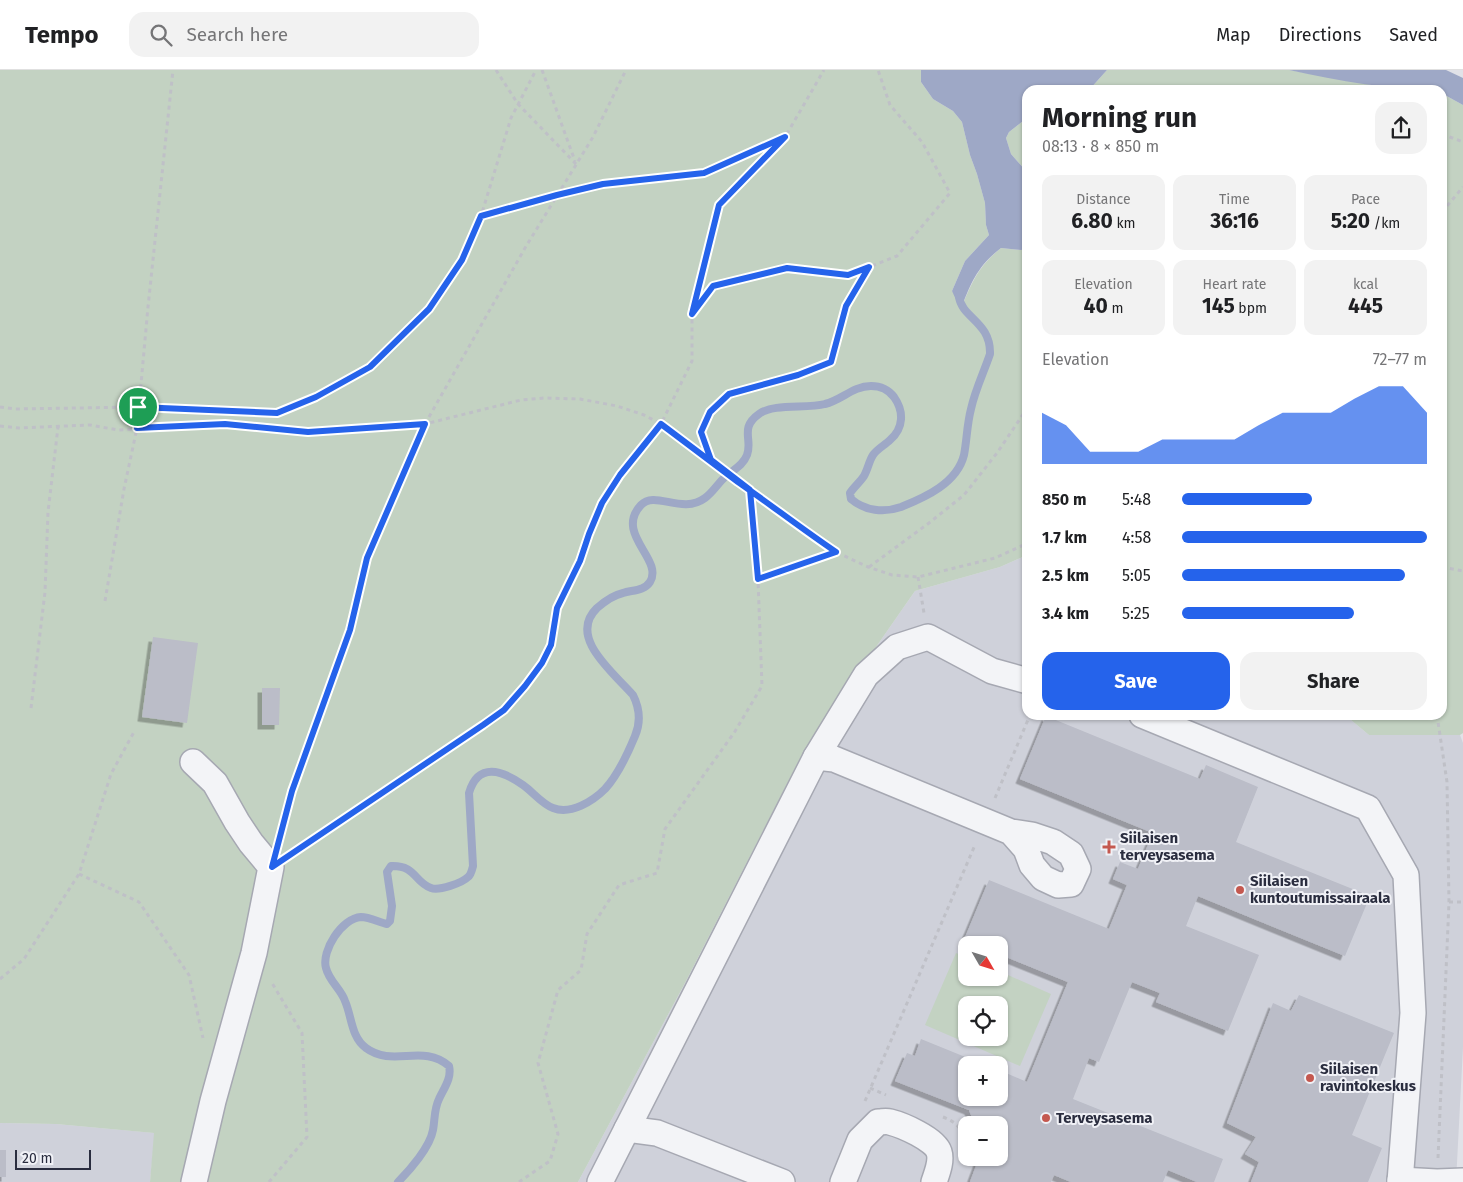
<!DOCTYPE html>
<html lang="en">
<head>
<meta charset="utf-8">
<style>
	:root { --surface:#fff; --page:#f2f2f2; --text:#202124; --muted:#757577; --line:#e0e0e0; --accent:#2563eb }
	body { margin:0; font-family:"Fira Sans",sans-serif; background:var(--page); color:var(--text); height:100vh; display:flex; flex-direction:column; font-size:19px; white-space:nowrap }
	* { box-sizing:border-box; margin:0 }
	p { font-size:16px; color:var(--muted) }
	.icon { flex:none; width:28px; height:28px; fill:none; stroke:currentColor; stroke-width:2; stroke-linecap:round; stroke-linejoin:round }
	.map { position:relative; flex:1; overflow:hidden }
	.panel { position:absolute; left:1022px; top:15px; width:425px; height:635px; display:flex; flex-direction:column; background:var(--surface); border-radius:15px; box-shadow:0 1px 4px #0004 }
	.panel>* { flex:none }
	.needle { width:32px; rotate:129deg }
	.buttons { position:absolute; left:958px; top:866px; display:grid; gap:10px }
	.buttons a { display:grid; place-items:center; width:50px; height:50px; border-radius:10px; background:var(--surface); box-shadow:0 1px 4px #0004; font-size:25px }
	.scale { position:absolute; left:15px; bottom:12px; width:76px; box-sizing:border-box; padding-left:5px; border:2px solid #2a2d3f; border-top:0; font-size:14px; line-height:18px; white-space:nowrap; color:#2a2d3f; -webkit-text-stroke:4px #f0f1f6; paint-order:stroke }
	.pin { position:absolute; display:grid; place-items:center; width:42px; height:42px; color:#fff; margin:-21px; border:2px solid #fff; border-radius:50%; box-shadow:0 1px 5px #0007 }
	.round { display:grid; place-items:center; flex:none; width:52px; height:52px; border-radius:15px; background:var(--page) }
	.overview { display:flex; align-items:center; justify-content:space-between; height:85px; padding:0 20px }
	h1 { font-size:28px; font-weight:700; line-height:38px }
	.metrics { display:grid; grid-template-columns:repeat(3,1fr); gap:8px; height:85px; padding:5px 20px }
	.metrics div { display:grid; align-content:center; border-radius:12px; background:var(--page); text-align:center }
	.metrics b { font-size:21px; font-weight:700 }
	.metrics small { font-size:14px; font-weight:400 }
	.metrics p { font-size:14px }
	.chart { height:140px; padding:10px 20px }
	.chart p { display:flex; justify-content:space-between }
	.chart svg { width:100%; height:90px; margin-top:5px; fill:var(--accent); opacity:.7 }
	.button { display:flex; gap:10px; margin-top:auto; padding:10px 20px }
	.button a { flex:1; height:58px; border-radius:15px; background:var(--accent); color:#fff; font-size:20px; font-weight:700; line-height:58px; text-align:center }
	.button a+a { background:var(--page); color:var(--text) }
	ul { padding:0 20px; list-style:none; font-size:16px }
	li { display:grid; grid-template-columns:80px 60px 1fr; align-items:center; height:38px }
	li i { height:12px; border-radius:6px; background:var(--accent) }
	header { display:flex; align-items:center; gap:30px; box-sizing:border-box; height:70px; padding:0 25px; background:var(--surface); border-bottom:1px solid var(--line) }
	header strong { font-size:24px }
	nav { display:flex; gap:28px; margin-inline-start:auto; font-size:18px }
	.search { width:350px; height:45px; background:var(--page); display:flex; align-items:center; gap:12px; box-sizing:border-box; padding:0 18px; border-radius:15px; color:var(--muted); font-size:19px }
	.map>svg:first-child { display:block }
	.built { fill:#cfd1da; fill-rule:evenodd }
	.green { fill:#c3d2c2; fill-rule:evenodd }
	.water { fill:#9ea8c6 }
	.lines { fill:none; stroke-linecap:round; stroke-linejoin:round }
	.stream { stroke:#9ea8c6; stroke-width:8 }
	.building { fill:#bbbdc8; filter:url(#shadow) }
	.minor-casing { stroke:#a6a8b2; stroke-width:28 }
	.path { stroke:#bfc0c7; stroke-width:3; stroke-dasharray:4 4; stroke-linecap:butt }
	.minor { stroke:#f3f4f7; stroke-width:25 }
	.route-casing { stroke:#fff; stroke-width:10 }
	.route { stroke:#2563eb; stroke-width:6 }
	.poi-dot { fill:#c4584f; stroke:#f0f1f6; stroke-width:2 }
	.labels { text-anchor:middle; stroke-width:4; stroke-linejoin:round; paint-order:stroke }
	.poi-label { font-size:15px; font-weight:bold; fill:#2a2d3f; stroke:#f0f1f6; text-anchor:start }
</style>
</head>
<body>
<header>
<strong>Tempo</strong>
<div class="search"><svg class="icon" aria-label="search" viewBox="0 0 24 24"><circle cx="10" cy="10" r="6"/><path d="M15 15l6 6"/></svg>Search here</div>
<nav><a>Map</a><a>Directions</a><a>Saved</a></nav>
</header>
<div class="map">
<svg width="1463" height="1112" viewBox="0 0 1463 1112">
	<defs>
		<filter id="shadow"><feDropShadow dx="-4.5" dy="4.5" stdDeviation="0" flood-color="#0004"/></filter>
	</defs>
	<rect width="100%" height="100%" fill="#e1e2e8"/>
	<g class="built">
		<path d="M 1027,485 L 1028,645 L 1345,645 L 1369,665 L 1460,665 L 1463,673 L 1463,977 L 1456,1112 L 578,1112 L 685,913 L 805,679 L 915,521 L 1000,497 ZM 966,875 L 999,875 L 999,908 L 966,908 ZM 966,935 L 999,935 L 999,968 L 966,968 ZM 966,995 L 999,995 L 999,1028 L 966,1028 ZM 966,1055 L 999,1055 L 999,1088 L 966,1088 Z"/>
		<path d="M 0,1053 L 56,1054 L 155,1063 L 150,1112 L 0,1112 Z"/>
	</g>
	<g class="green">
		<path d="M 0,0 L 921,0 L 921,12 L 933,29 L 953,41 L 962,52 L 970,85 L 977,104 L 985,133 L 986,155 L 989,165 L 965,191 L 952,221 L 962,236 C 973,210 979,196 1001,178 L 1021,180 L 1027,179 L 1027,485 L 1000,497 L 915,521 L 805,679 L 685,913 L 578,1112 L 150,1112 L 154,1063 L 56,1054 L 0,1053 Z"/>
		<path d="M 1107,0 L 1289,0 L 1384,17 L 1421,20 L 1089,20 Z"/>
		<path d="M 1443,24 L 1463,35 L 1463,663 L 1460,665 L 1369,665 L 1345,645 L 1442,645 Z"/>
		<path d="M 1027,48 L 1027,102 L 1011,84 L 1006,68 L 1009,62 Z"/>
		<path d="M 956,883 L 966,887 L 966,908 L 999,908 L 999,901 L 1051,924 L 1020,996 L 925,955 ZM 966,935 L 999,935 L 999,968 L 966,968 Z"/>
	</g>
	<g class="water">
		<path d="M 921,0 L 1107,0 L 1089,20 L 1028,20 L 1027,48 L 1009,62 L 1006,68 L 1011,84 L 1027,102 L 1027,179 L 1021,180 L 1001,178 C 979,195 972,210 962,236 L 957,232 L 952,221 L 965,191 L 989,165 L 986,155 L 985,133 L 977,104 L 970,85 L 962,52 L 953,41 L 933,29 L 921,12 Z"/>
		<path d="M 1289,0 L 1446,0 L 1463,8 L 1463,35 L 1443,24 L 1442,20 C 1391,20 1339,11 1289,0 Z"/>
	</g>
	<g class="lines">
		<path class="stream" d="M 398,1112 C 410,1100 430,1077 433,1060 C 435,1049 434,1039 439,1029 C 444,1018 452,1008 449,996 C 423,973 393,998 366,978 C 351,967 352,947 345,931 C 341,919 329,911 326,898 C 321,881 342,848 361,847 C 369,847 379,852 387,854 L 390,851 L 392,836 L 387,802 L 391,796 C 416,795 414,812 431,818 C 439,821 462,813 468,807 C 471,805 472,800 473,796 L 469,723 C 478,692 502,700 523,715 C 533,722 542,734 553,738 C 571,745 593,731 605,719 C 618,705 628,683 635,666 C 641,652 640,639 633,625 C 614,603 567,567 597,538 C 604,532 613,525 623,523 C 632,520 644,521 650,512 C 664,489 614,464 641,435 C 655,420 682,445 705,428 C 712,423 717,415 723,409 C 731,401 743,396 747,385 C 753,370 739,358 759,344 C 774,333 806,339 825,334 C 842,330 853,316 871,316 C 880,316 888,319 894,327 C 904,341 904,358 890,370 C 885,375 877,379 873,385 C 869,391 868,399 864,406 C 860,412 854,417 850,423 L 851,429 C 865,441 884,443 901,437 C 926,427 957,413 964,385 C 967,369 967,354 971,339 C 975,320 984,302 990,284 C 991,252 962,248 959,227"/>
	</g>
	<g class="building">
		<path d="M 153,567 L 198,573 L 187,653 L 142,647 Z"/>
		<path d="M 262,618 L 280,618 L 279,655 L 262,655 Z"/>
		<path d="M 1046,646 L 1200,709 L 1206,695 L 1258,717 L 1236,772 L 1370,826 L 1345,886 L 1198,826 L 1186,856 L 1259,885 L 1228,961 L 1156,932 L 1160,923 L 1132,912 L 1099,992 L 1089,988 L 1073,1029 L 1223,1089 L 1214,1112 L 1197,1112 L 1168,1100 L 1163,1112 L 1071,1112 L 1054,1105 L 1051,1112 L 970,1112 L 979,1088 L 999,1088 L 999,1055 L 975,1055 L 969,1040 L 895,1011 L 907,983 L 915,986 L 921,969 L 985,995 L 966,995 L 966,1028 L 999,1028 L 999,1000 L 1027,1012 L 1068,912 L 999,884 L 999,875 L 976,875 L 964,870 L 989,810 L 1109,859 L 1127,815 L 1113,809 L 1120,792 L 1138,799 L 1153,763 L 1020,709 Z"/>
		<path d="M 1299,925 L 1394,963 L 1352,1065 L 1382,1078 L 1368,1112 L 1251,1112 L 1259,1092 L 1245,1084 L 1256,1067 L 1227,1053 L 1273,933 L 1291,941 Z"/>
		<rect x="0" y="1080" width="6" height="27"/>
	</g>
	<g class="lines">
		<g class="minor-casing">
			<g id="minor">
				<path d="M 1142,645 L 1368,738 L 1406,805 L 1413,943 L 1400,1112"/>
				<path d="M 816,687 L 834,689 L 1011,762 L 1026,779 L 1032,795 L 1043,808 L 1058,815 L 1071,814 L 1078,799 L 1071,784 L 1053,772 L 1032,765 L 1011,762"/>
				<path d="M 193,692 L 215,713 L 237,752 L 251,773 L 271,797 L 254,883 L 213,1031 L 194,1112"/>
				<path d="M 627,1059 L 657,1063 L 782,1112"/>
				<path d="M 1400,1110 L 1437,1112 L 1463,1111"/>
				<path d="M 600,1112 L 816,687 L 866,605 L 897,577 L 928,567 L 992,601 L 1028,611"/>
				<path d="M 843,1112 L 860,1070 L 878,1052 C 882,1052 886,1051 890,1052 C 902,1055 935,1069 939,1082 C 942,1091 937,1103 934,1112"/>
			</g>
		</g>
		<g class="path">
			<path d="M 496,0 L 518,34 L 576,94"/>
			<path d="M 542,0 L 575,91"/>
			<path d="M 1442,64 L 1463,72"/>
			<path d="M 1442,142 L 1463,117"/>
			<path d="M 481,146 L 557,125 L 603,114 L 704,103 L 785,67 L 824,0"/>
			<path d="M 693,241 L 719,135 L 783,69"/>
			<path d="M 0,337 L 15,339 L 138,337 L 277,343 L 316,327 L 370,297 L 429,239 L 462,190 L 481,146 L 511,48 L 536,0"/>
			<path d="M 0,356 L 19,358 L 90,355 L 118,360 L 225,354 L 308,362 L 425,354 L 521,330 L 544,328 L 580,329 L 617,336 L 644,345 L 661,354 L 803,460 L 836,482 L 868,497 L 892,505 L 918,507 L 995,488 L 1028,473"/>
			<path d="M 710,390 L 701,362 L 710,342 L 729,324 L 798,305 L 831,292 L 846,236 L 868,198"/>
			<path d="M 869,497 L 929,453 L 964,425 L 997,383 L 1028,337"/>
			<path d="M 1442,497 L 1463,501"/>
			<path d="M 918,507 L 924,543"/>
			<path d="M 758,509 L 836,482"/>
			<path d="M 105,531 L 124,419 L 137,358 L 148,237 L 173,0"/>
			<path d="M 31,638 L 45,522 L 48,442 L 58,357"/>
			<path d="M 1437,645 L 1447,712 L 1449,832 L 1438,1088"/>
			<path d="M 995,728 L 1030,645"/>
			<path d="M 279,768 L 292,721 L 350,560 L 367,488 L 425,354 L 525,178 L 593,67 L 626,0"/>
			<path d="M 291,784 L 504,640 L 525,616 L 542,593 L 551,575 L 557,538 L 580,491 L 589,464 L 602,433 L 620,405 L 661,354 L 692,291 L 692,244 L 713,216 L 787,198 L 848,205 L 869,197 L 897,186 L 950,123 L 922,72 L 890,35 L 878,0"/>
			<path d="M 79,804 L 139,832 L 189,905 L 203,968"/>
			<path d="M 1449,832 L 1463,832"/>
			<path d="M 0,909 L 24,889 L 79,804 L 111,704 L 135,660"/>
			<path d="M 870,1018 L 886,1025"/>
			<path d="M 865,1031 L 975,775"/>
			<path d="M 943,1047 C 958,1053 962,1059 966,1074"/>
			<path d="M 269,1112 L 307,1067 L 302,963 L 272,913"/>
			<path d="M 519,1112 L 550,1091 L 558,1064 L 538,993 L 558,920 L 581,900 L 587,864 L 619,815 L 657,803 L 665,759 L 734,663 L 762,616 L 757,483 L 750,421"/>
		</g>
		<use href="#minor" class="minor"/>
	</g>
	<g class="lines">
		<g class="route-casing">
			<path id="route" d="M 138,337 L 137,358 L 225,354 L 308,362 L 425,354 L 367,488 L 350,560 L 292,721 L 272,797 L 483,655 L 504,640 L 525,616 L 542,593 L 551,575 L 557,538 L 580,491 L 589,464 L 602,433 L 620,405 L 661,354 L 738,412 C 771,435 802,459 836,482 L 758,509 L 750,420 L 711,390 L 701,362 L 710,342 L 729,324 L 798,305 L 831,292 L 846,236 L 869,197 L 848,205 L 787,198 L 713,216 L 692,244 L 719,135 L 785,67 L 704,103 L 603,114 L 557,125 L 481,146 L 462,190 L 429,239 L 370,297 L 316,327 L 277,343 L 138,337"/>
		</g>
		<use href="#route" class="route"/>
	</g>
	<g class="poi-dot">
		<path d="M1106.5 769.5h5v5h5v5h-5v5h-5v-5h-5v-5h5z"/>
		<circle cx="1240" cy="820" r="5"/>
		<circle cx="1310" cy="1008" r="5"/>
		<circle cx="1046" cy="1048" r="5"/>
	</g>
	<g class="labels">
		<g class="poi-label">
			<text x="1120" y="773">Siilaisen<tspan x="1120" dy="17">terveysasema</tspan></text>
			<text x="1250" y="816">Siilaisen<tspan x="1250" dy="17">kuntoutumissairaala</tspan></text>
			<text x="1320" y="1004">Siilaisen<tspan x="1320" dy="17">ravintokeskus</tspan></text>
			<text x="1056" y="1053">Terveysasema</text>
		</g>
	</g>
</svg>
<div class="buttons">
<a><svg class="needle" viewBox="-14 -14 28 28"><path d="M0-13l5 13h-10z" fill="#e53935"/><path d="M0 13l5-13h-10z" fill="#757577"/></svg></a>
<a><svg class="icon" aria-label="locate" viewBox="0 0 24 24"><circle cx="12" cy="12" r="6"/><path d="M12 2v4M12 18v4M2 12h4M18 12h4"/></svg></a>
<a>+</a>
<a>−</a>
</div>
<div class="scale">20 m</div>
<div class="pin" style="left:138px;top:337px;background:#1e9e55"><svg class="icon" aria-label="arrive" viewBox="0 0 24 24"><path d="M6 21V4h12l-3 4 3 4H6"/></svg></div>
<section class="panel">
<div class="overview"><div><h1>Morning run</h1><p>08:13 · 8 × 850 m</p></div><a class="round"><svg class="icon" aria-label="share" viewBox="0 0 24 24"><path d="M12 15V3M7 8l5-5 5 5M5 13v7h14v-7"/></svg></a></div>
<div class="metrics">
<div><p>Distance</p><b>6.80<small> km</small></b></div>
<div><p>Time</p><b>36:16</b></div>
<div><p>Pace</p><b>5:20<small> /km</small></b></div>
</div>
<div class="metrics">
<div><p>Elevation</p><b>40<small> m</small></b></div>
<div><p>Heart rate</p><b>145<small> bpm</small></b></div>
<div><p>kcal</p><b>445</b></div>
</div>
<div class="chart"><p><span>Elevation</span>72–77 m</p>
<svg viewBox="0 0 160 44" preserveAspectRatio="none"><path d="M0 44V19L10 25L20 38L30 38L40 38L50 32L60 32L70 32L80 32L90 25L100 19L110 19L120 19L130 12L140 6L150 6L160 19V44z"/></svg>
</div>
<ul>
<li><b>850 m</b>5:48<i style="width:53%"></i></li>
<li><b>1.7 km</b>4:58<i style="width:100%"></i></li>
<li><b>2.5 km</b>5:05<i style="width:91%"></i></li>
<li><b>3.4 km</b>5:25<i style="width:70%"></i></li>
</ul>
<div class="button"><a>Save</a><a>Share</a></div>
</section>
</div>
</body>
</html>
